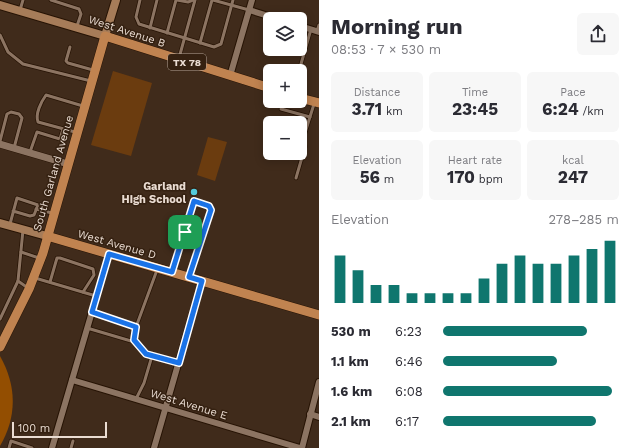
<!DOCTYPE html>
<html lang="en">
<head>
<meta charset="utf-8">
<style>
	:root { --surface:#fff; --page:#f7f7f7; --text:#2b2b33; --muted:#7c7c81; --accent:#0f766e }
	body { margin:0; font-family:"Work Sans",sans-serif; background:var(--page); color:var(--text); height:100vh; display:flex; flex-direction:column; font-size:15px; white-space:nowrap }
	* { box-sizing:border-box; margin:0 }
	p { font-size:13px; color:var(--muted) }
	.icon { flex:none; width:22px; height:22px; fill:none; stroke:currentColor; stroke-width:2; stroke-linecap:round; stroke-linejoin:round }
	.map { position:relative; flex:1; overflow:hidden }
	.side { display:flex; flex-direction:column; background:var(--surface); width:312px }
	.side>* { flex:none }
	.controls { position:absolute; left:263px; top:12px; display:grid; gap:8px }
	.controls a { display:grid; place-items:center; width:44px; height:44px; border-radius:6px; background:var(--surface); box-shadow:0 2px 10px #0003; font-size:20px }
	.scale { position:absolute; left:12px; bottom:10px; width:95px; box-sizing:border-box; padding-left:4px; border:2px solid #eadcd2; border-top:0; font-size:11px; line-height:14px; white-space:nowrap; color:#eadcd2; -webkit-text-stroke:3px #352111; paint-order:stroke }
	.pin { position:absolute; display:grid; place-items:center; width:34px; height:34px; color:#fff; margin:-17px; border-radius:8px; box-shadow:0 2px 6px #0006 }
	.round { display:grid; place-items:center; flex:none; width:42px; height:42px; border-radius:6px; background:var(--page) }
	.summary { display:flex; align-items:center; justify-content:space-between; height:68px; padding:0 12px }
	h1 { font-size:22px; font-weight:700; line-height:30px }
	.metrics { display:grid; grid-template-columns:repeat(3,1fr); gap:6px; height:68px; padding:4px 12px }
	.metrics div { display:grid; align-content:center; border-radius:6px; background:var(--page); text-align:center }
	.metrics b { font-size:17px; font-weight:700 }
	.metrics small { font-size:11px; font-weight:400 }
	.metrics p { font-size:11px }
	.chart { height:112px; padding:8px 12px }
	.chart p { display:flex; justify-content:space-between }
	.chart svg { width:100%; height:72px; margin-top:4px; stroke:var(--accent); stroke-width:6 }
	ul { padding:0 12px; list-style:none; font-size:13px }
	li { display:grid; grid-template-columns:64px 48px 1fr; align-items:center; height:30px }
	li i { height:10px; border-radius:5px; background:var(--accent) }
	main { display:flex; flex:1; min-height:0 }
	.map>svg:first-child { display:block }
	.green { fill:#6b3c0f }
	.water { fill:#934e01 }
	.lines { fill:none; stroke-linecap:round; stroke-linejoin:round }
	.service-casing { stroke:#261304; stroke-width:4.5 }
	.minor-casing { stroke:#261304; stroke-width:8 }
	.tertiary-casing { stroke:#261304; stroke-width:8 }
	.secondary-casing { stroke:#261304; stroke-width:10 }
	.primary-casing { stroke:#261304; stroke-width:10 }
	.service { stroke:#8c7462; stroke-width:3 }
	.minor { stroke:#8c7462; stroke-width:6 }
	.tertiary { stroke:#8c7462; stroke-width:7 }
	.secondary { stroke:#a67c59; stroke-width:8 }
	.primary { stroke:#c08350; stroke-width:9 }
	.route-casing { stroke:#fff; stroke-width:8 }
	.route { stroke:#1a73e8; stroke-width:5 }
	.poi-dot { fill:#53cadc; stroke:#352111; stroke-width:1.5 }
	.labels { text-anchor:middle; stroke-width:3; stroke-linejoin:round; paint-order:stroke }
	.shield { fill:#352111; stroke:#b4a498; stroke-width:1 }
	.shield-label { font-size:10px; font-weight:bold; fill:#eadcd2 }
	.street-label { font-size:11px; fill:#eadcd2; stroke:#352111 }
	.poi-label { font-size:11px; font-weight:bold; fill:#eadcd2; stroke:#352111; text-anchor:end }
</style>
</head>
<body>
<main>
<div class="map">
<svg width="319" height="448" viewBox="0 0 319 448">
	<rect width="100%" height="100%" fill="#402b1b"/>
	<g class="green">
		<path d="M 113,71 L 152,83 L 131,156 L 91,145 Z"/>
		<path d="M 208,137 L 227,142 L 215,181 L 197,175 Z"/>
	</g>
	<path class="water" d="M 0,356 C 17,386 17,417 0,446 Z"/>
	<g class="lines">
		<g class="service-casing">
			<g id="service">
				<path d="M 51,0 L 79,9 L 81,14 L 77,26"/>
				<path d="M 140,0 L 136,17 L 139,24 L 214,47 L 221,44 L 233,0"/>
				<path d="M 177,0 L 188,2 L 193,0"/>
				<path d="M 213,0 L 249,10"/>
				<path d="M 20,10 L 23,0"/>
				<path d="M 150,28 L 157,0"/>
				<path d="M 317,31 L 319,25"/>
				<path d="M 167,33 L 176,0"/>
				<path d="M 0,35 L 8,52 L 23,64 L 91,81"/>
				<path d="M 200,43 L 212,0"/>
				<path d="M 70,47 L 66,61 L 68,63 L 93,70"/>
				<path d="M 179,58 L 195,0"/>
				<path d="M 299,71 L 311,29"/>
				<path d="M 281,109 L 310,117"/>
				<path d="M 75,132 L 38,122 C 35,114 41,102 46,95 L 83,106"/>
				<path d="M 0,141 L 7,114 L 11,112 L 19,114 L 22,118 L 14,148"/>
				<path d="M 30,152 L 37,132 L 60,139 L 63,129"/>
				<path d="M 296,178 L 305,147 L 304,136 L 314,104"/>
				<path d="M 36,209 L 52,213"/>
				<path d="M 10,224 L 17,198 L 38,205 L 34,215 L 30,216 L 13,211"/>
				<path d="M 23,230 L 18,281 L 28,288"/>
				<path d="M 21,252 L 39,258"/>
				<path d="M 173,270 L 194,201 L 209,206 L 211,210 L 189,277"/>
				<path d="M 35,278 L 96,296"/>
				<path d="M 50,282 L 57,258 L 60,258 L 93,269 L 94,275 L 83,292"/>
				<path d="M 91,312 L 136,327 L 157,270"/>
				<path d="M 0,319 L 18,281"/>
				<path d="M 87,328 L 131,341 L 134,339 L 136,327"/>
				<path d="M 134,339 L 146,354 L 178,363"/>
				<path d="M 136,399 L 144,383 L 152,356"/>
				<path d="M 9,448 L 11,441 L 32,448"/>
				<path d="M 71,448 L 73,441"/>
			</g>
		</g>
		<g class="minor-casing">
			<g id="minor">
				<path d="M 249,10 L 278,19"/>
				<path d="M 300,26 L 319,32"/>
				<path d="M 230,76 L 252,0"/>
				<path d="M 72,380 L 300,448"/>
				<path d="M 310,414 L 319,417"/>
				<path d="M 52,448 L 109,254"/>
				<path d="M 154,448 L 202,281"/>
				<path d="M 302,448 L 319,382"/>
			</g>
		</g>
		<g class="tertiary-casing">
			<path id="tertiary" d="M 0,144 L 68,164"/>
		</g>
		<g class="secondary-casing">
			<g id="secondary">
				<path d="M 0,5 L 105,36 L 116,0"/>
				<path d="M 0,223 L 47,236"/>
			</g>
		</g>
		<g class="primary-casing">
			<g id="primary">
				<path d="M 300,98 L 319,103"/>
				<path d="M 47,236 L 319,315"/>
				<path d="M 0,347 L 29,289 L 43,253 L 105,36 L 270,88"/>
			</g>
		</g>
		<use href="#service" class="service"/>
		<use href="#minor" class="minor"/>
		<use href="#tertiary" class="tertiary"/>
		<use href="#secondary" class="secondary"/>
		<use href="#primary" class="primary"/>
	</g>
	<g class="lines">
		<g class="route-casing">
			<path id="route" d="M 194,201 L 209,206 L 211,210 L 189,277 L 202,281 L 179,363 L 146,354 L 134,340 L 136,327 L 92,312 L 109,254 L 172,272 Z"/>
		</g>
		<use href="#route" class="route"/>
	</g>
	<circle class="poi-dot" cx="194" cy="192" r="4"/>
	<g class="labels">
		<rect class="shield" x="168" y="54" width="38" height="16" rx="3"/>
		<g class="shield-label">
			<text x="187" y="66">TX 78</text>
		</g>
		<g class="street-label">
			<text transform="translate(127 31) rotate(18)" y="4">West Avenue B</text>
			<text transform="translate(53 173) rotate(-74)" y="4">South Garland Avenue</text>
			<text transform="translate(117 244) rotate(16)" y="4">West Avenue D</text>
			<text transform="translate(189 404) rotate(17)" y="4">West Avenue E</text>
		</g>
		<g class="poi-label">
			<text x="186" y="190">Garland<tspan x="186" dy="13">High School</tspan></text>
		</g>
	</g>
</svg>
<div class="controls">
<a><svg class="icon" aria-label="layers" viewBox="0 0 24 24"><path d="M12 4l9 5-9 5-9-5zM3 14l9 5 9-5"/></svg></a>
<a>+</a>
<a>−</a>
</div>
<div class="scale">100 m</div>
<div class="pin" style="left:185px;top:232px;background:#1e9e55"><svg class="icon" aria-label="arrive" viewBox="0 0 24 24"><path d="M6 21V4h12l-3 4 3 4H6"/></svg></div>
</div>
<section class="side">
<div class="summary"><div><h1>Morning run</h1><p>08:53 · 7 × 530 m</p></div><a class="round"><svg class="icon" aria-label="share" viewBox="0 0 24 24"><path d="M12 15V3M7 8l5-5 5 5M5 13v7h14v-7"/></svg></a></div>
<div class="metrics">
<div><p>Distance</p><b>3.71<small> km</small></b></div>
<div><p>Time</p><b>23:45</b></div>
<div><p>Pace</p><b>6:24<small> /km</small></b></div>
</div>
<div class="metrics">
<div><p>Elevation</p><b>56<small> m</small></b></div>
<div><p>Heart rate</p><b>170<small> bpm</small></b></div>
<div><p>kcal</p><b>247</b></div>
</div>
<div class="chart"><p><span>Elevation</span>278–285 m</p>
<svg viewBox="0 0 160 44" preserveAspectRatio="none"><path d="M5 44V15M15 44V24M25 44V33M35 44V33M45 44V38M55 44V38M65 44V38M75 44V38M85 44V29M95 44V20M105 44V15M115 44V20M125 44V20M135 44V15M145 44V11M155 44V6"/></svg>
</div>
<ul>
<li><b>530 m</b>6:23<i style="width:82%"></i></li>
<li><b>1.1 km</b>6:46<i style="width:65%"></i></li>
<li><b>1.6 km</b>6:08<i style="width:96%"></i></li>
<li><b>2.1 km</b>6:17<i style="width:87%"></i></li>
</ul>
</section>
</main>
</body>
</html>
